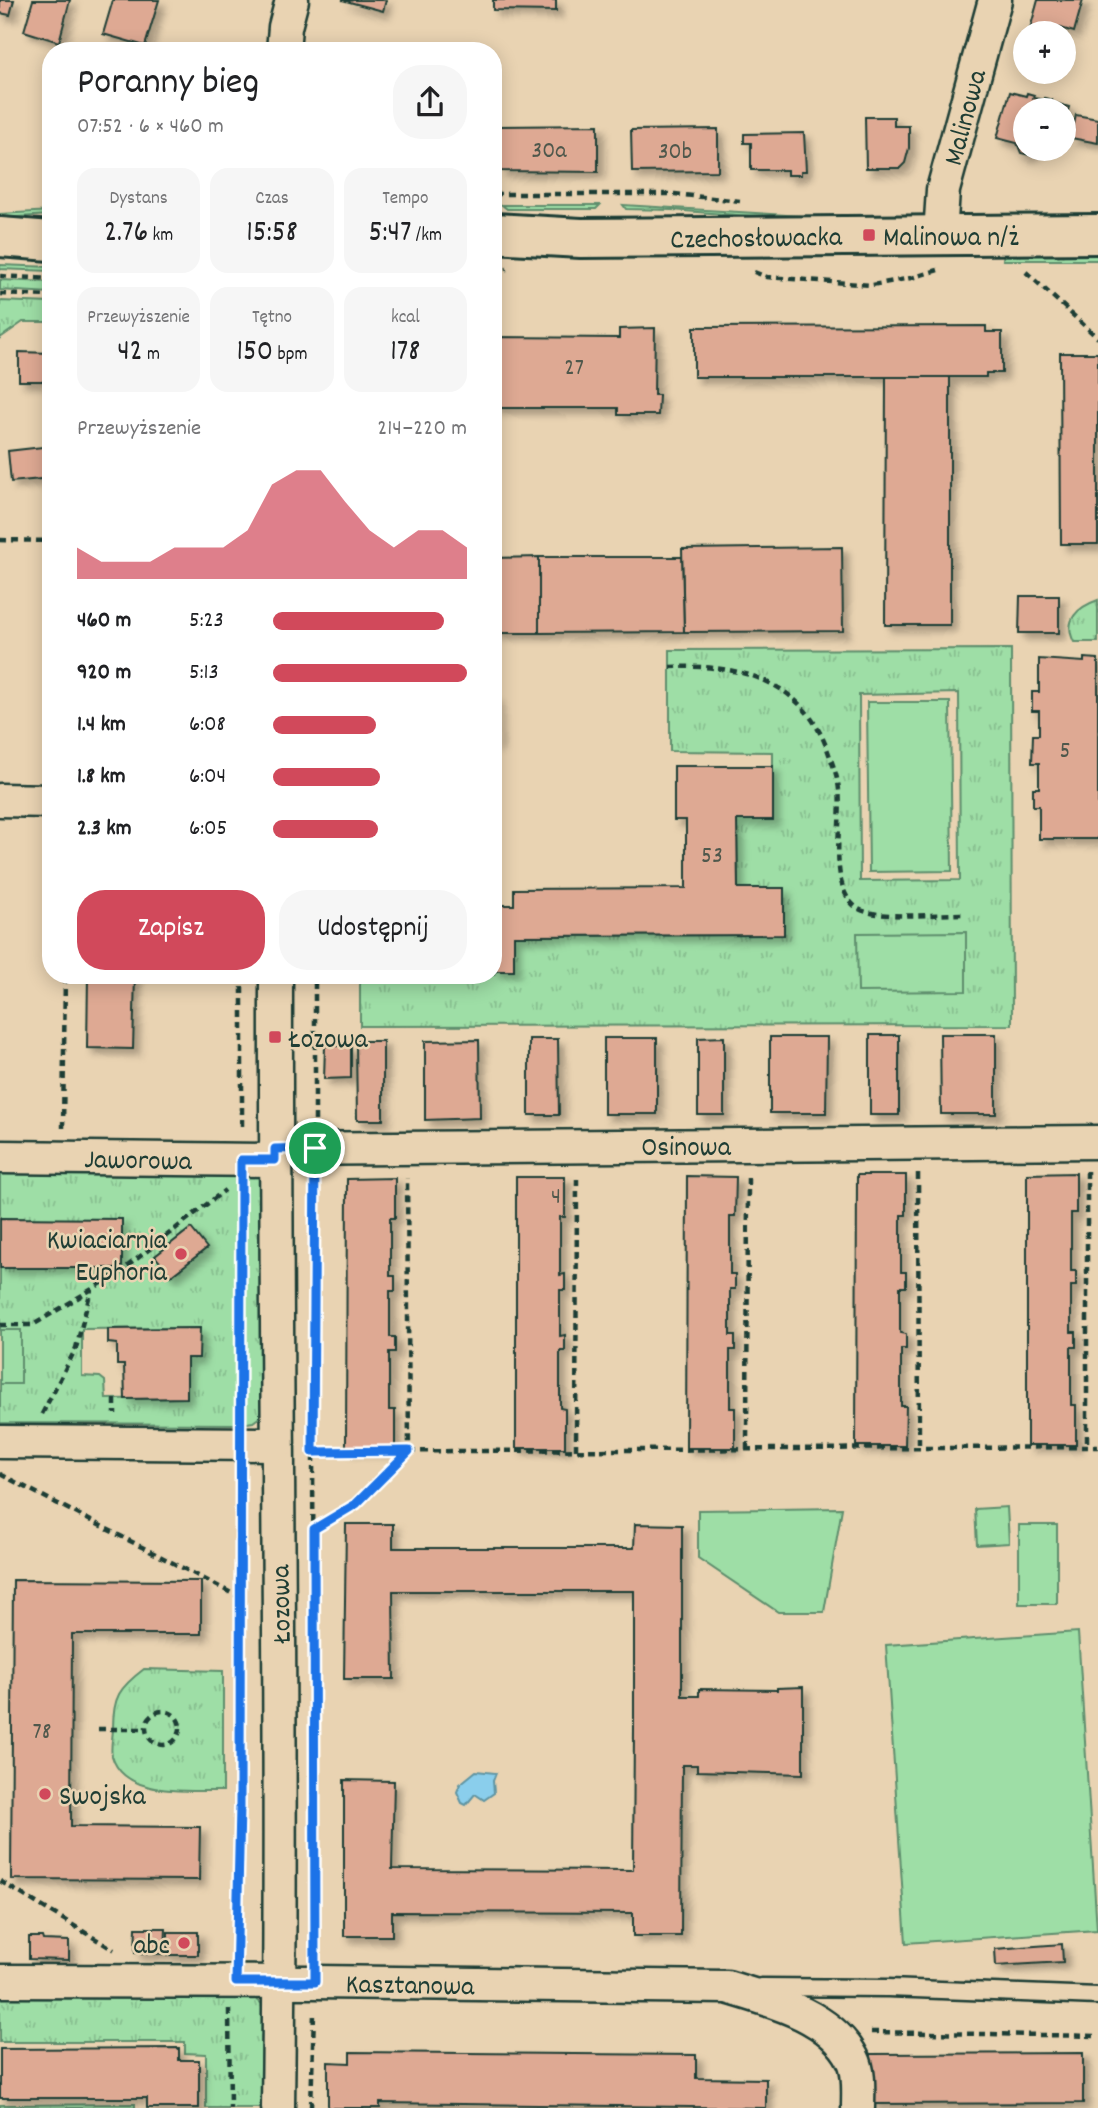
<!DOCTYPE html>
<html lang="pl">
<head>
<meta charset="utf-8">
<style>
	:root { --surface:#fff; --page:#f6f6f6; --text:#202124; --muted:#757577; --accent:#d1495b }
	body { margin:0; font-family:Dekko,sans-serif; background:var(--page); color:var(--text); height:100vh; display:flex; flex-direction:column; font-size:26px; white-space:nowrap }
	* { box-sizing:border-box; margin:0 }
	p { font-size:23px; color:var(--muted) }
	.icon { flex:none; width:38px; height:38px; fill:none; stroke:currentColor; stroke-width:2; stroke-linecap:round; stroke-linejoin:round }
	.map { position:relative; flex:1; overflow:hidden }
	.side { position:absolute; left:42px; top:42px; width:460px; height:942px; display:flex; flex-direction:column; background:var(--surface); border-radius:28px; box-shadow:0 4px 18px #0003 }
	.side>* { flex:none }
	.tools { position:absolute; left:1013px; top:21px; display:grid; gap:14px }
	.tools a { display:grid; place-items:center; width:63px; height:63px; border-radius:50%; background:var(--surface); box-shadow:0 4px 18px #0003; font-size:35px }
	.pin { position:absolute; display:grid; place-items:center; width:60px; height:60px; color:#fff; margin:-30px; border:4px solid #fff; border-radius:50%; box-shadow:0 2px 7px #0007 }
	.round { display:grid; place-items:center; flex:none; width:74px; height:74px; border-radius:28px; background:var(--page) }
	.headline { display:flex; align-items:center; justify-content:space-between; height:119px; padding:0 35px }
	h1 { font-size:38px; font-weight:600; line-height:52px }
	.metrics { display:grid; grid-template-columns:repeat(3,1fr); gap:10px; height:119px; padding:7px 35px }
	.metrics div { display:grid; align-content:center; border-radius:18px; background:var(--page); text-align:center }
	.metrics b { font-size:30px; font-weight:600 }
	.metrics small { font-size:19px; font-weight:400 }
	.metrics p { font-size:19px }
	.chart { height:196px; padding:14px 35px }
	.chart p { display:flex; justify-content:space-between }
	.chart svg { width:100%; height:126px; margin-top:7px; fill:var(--accent); opacity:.7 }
	.primary-button { display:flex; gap:14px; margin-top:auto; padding:14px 35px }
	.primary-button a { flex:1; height:80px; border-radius:28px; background:var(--accent); color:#fff; font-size:28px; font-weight:600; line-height:80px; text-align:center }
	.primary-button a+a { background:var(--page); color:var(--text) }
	ul { padding:0 35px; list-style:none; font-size:23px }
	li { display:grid; grid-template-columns:112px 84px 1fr; align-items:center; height:52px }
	li i { height:18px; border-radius:9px; background:var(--accent) }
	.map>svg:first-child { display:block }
	.grass { fill:url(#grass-tufts); stroke:#5e8e6d; stroke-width:2; fill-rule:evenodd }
	.park { fill:#9edea6; stroke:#5e8e6d; stroke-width:2 }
	.water { fill:#8aceec; stroke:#5f94a2; stroke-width:2 }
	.building { fill:#dea993; stroke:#1f3d34; stroke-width:2; filter:url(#shadow) }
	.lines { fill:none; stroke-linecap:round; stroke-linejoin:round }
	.service-casing { stroke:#1f3d34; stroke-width:21 }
	.minor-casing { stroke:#1f3d34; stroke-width:37 }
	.tertiary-casing { stroke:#1f3d34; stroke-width:44 }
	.path { stroke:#1f3d34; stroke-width:4.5; stroke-dasharray:7 5; stroke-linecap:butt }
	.service { stroke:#e9d3b2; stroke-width:16 }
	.minor { stroke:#e9d3b2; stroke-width:32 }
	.tertiary { stroke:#e9d3b2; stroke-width:38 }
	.route-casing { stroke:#fff; stroke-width:14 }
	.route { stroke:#1a73e8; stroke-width:9 }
	.poi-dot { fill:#d1495b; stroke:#e9d3b2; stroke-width:2.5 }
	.labels { text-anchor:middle; stroke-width:5; stroke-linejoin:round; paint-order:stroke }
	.number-label { font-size:24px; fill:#4f584c }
	.street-label { font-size:28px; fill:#1f3d34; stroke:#e9d3b2 }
	.poi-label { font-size:28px; fill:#1f3d34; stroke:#e9d3b2; text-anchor:start }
</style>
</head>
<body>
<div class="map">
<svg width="1098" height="2108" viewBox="0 0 1098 2108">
	<defs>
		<pattern id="grass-tufts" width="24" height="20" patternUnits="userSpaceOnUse" patternTransform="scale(1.75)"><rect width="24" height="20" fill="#9edea6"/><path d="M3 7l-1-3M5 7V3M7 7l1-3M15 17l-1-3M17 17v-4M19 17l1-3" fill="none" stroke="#88bf90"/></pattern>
		<filter id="shadow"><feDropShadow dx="6" dy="6" stdDeviation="3.5" flood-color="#0004"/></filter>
	</defs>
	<rect width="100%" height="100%" fill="#e9d3b2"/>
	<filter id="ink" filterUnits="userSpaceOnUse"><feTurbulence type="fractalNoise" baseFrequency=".0143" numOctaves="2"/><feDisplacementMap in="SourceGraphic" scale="14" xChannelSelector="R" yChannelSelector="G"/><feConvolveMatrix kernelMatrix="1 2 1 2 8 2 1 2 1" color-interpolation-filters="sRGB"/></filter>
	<g filter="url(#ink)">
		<g class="grass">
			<path d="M 502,205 L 600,205 L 596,209 L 507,209 Z"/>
			<path d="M 623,205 L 804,216 L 799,220 L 672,210 L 626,209 Z"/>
			<path d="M 51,211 L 51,215 L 0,218 L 0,214 Z"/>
			<path d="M 1004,250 L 1098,250 L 1098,260 L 1003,260 Z"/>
			<path d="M 0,265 L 51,267 L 51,271 L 0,269 Z"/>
			<path d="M 0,280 L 51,282 L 51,293 L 0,290 Z"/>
			<path d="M 0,301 L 51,303 L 51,322 L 23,322 L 0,338 Z"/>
			<path d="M 1098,600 L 1098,642 L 1074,642 C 1063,620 1078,607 1098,600 Z"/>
			<path d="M 1011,649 L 1012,1025 L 360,1026 L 360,975 L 494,975 L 494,971 L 514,971 L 514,936 L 784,935 L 784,888 L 738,888 L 737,820 L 773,820 L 773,752 L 670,751 L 670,650 ZM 959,693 L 960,880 L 860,881 L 859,695 Z"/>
			<path d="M 0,1166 L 251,1169 L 264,1176 L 264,1414 L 253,1422 L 241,1424 L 0,1423 ZM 199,1328 L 199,1358 L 187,1358 L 187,1398 L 106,1399 L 105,1381 L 100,1377 L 82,1376 L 82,1329 Z"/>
			<path d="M 144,1669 L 223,1671 L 223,1791 C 190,1790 124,1798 112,1756 C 110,1748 113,1736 113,1728 C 113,1697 119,1688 144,1669 Z"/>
			<path d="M 0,1997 L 254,1997 L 263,2005 L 263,2108 L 206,2108 L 206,2054 L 185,2053 L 185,2042 L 0,2042 Z"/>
			<path d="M 135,2104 L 135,2108 L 0,2108 L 0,2105 Z"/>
		</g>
		<g class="park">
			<path d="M 867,702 L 950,702 L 952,871 L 869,872 Z"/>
			<path d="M 966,932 L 966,991 L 858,992 L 857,933 Z"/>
			<rect x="0" y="1330" width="21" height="54"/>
			<path d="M 1007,1507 L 1009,1543 L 977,1545 L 975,1509 Z"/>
			<path d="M 842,1508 L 824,1612 L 778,1612 L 698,1558 L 698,1510 Z"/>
			<rect x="1019" y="1525" width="38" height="79"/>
			<path d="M 1078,1632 L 1097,1930 L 906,1943 L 886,1645 Z"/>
		</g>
		<path class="water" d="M 476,1771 L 496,1773 L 493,1781 L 494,1793 L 484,1800 L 475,1794 L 466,1805 L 462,1803 L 457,1792 L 460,1784 Z"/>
		<g class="building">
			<path d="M 0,0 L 14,0 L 10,15 L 0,13 Z"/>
			<path d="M 33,0 L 70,0 L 59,42 L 24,31 Z"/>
			<path d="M 113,0 L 159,0 L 145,46 L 103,34 Z"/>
			<path d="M 342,0 L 386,0 L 383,11 Z"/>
			<path d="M 493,0 L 556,0 L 556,11 L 493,10 Z"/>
			<path d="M 1038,0 L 1083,0 L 1074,32 L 1054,26 L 1052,33 L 1030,29 Z"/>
			<path d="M 1010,92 L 1026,96 L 1027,93 L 1034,95 L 1033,98 L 1045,100 L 1045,98 L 1052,100 L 1051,102 L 1069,107 L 1064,125 L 1064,110 L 1026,110 L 1026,149 L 1037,149 L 1029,155 L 1021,153 L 1017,143 L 997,138 Z"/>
			<path d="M 1076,115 L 1098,119 L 1098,143 L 1071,138 Z"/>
			<path d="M 865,117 L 894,117 L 894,126 L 909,126 L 909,148 L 905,163 L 900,168 L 866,168 Z"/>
			<path d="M 598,125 L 598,172 L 500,171 L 499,126 Z"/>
			<path d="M 718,129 L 718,171 L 632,172 L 631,130 Z"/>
			<path d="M 804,133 L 806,171 L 801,171 L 801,175 L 787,175 L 787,170 L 751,170 L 751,143 L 744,143 L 744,134 Z"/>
			<path d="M 986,326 L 986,332 L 1002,332 L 1002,373 L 986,373 L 986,377 L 694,377 L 694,327 Z"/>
			<path d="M 655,328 L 654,395 L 659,395 L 658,415 L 618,415 L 618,408 L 494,408 L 494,337 L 619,338 L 619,329 Z"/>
			<path d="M 19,352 L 51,353 L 51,381 L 19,381 Z"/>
			<path d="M 1060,353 L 1098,353 L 1098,544 L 1061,544 Z"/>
			<path d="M 886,377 L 950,377 L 950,625 L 885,625 Z"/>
			<path d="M 51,446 L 51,478 L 11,482 L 8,451 Z"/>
			<path d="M 842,547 L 843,631 L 684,632 L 682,549 Z"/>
			<path d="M 539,557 L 539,633 L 494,633 L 494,558 Z"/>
			<path d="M 539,557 L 682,557 L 684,632 L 539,633 Z"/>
			<path d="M 1020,596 L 1059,596 L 1059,633 L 1019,633 Z"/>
			<path d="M 1084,658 L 1098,659 L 1098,839 L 1039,839 L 1039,806 L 1033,806 L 1033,788 L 1039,788 L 1039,763 L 1032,763 L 1033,735 L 1039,735 L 1039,711 L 1032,711 L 1032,692 L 1039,692 L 1039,659 L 1084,662 Z"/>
			<path d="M 494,697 L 496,697 L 497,745 L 494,745 Z"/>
			<path d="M 674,766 L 773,766 L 773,820 L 737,820 L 738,888 L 784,888 L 784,935 L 514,936 L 514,971 L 494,971 L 494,905 L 514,905 L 514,889 L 686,888 L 686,820 L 674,820 Z"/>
			<path d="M 88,975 L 135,975 L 133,1049 L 87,1048 Z"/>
			<path d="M 940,1034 L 996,1034 L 996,1114 L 941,1114 Z"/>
			<rect x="870" y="1035" width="29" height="80"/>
			<path d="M 724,1037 L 724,1115 L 698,1115 L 698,1038 Z"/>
			<path d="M 770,1037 L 827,1037 L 826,1113 L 770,1113 Z"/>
			<rect x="604" y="1038" width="53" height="76"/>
			<path d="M 529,1039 L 558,1039 L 559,1115 L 529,1115 Z"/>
			<path d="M 479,1040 L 480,1118 L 425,1120 L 425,1041 Z"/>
			<path d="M 356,1041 L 383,1041 L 383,1120 L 357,1120 Z"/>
			<path d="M 325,1046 L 351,1046 L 351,1078 L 324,1079 Z"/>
			<path d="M 1076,1173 L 1076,1213 L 1071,1213 L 1071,1271 L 1076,1271 L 1076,1286 L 1071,1286 L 1071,1332 L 1076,1332 L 1076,1347 L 1071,1347 L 1071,1405 L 1076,1405 L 1076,1445 L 1027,1445 L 1027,1174 Z"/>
			<path d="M 857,1175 L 906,1175 L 906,1215 L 901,1215 L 901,1272 L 906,1272 L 906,1287 L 900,1287 L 900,1333 L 906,1334 L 906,1349 L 901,1349 L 901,1406 L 906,1406 L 905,1446 L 856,1446 Z"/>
			<path d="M 687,1176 L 736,1177 L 735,1216 L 730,1216 L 730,1274 L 735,1274 L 735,1289 L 730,1289 L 730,1335 L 735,1335 L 735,1350 L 730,1350 L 730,1408 L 735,1408 L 735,1448 L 686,1448 Z"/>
			<path d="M 516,1177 L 565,1177 L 565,1217 L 560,1217 L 560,1275 L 565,1274 L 565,1290 L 560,1290 L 560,1336 L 565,1335 L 565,1351 L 560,1351 L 560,1408 L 565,1409 L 565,1448 L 516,1448 Z"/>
			<path d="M 395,1178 L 395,1218 L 390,1218 L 390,1276 L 395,1276 L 395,1291 L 390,1291 L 390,1337 L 395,1337 L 395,1352 L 389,1352 L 389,1410 L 395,1410 L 395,1450 L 346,1449 L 347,1179 Z"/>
			<path d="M 0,1218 L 122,1219 L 122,1268 L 0,1268 Z"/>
			<path d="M 191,1228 L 207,1248 L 171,1276 L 155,1256 Z"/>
			<path d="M 200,1328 L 199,1358 L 187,1358 L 187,1398 L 125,1399 L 124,1365 L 117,1365 L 117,1344 L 108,1343 L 108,1329 Z"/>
			<path d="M 346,1524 L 393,1524 L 393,1548 L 634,1548 L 635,1524 L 682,1525 L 682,1696 L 699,1696 L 699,1689 L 777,1690 L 777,1688 L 803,1687 L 803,1774 L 697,1771 L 697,1765 L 682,1765 L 681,1936 L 633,1936 L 633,1913 L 392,1912 L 392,1936 L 344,1936 L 344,1780 L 394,1781 L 392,1869 L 633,1870 L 634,1729 L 634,1591 L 393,1591 L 394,1679 L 344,1679 Z"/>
			<path d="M 13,1580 L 201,1581 L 201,1634 L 72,1634 L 71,1826 L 200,1827 L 199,1880 L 11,1879 Z"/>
			<path d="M 136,1928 L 166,1928 L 165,1954 L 135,1953 Z"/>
			<rect x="168" y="1932" width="30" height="23"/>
			<path d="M 29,1937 L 42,1937 L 43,1940 L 69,1941 L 69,1960 L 29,1959 Z"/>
			<path d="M 1062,1944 L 1063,1962 L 996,1966 L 995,1949 Z"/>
			<path d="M 179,2048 L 179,2060 L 199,2060 L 199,2108 L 147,2108 L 147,2098 L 0,2098 L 0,2049 Z"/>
			<path d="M 350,2052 L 696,2055 L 696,2078 L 766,2079 L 766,2108 L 380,2103 L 380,2108 L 328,2108 L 328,2062 L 350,2063 Z"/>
			<path d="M 1083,2053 L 1083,2103 L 871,2104 L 871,2054 Z"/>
		</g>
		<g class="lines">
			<g class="service-casing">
				<path id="service" d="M 761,1987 L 888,1988 L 1098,1996"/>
			</g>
			<g class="minor-casing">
				<g id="minor">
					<path d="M 283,51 L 285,27 L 292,0"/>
					<path d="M 940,235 L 943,190 L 995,0"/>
					<path d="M 0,800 L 51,801"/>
					<path d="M 276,975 C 275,1353 283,1730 278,2108"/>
					<path d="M 275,1149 L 1098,1142"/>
					<path d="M 0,1157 L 275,1160"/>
					<path d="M 0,1442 L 277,1444"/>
					<path d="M 0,1981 L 315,1982 L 727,1987 C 770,2000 831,2015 853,2059 C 860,2072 858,2093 858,2108"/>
				</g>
			</g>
			<g class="tertiary-casing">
				<g id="tertiary">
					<path d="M 494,233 L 581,238 L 1098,234"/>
					<path d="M 0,237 L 51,241"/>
				</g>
			</g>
			<g class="path">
				<path d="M 494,194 L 675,194 L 740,201"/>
				<path d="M 494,271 L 507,269"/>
				<path d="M 754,272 L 767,277 L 872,285 L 911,278 L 938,270"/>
				<path d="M 1026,272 L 1098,338"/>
				<path d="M 0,276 L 51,279"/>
				<path d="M 0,294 L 51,296"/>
				<path d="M 0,540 L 51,541"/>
				<path d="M 670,667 C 741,664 804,680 829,754 C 833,765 838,778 839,790 C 843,823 827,886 857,908 C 875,920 939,914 963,914"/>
				<path d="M 242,975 L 242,1131"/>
				<path d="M 315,1121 L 315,975"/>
				<path d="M 63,1128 L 65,975"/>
				<path d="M 1087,1171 L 1087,1447"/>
				<path d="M 918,1173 L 919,1448"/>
				<path d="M 0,1325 L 33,1325 L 120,1272 L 225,1190"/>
				<path d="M 115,1399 L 115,1414"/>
				<path d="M 42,1414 L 76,1348 L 91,1290"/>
				<path d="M 241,1415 L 241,1189"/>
				<path d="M 747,1449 L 748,1173"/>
				<path d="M 576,1450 L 577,1176"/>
				<path d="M 313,1452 L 1098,1447"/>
				<path d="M 0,1474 L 239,1597"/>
				<path d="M 315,1529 L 356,1504 L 409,1452 L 407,1178"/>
				<circle cx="163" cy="1728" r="17"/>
				<path d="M 98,1729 L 145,1729"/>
				<path d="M 0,1881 L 114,1950"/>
				<path d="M 236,1954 L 240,1807 L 241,1473"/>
				<path d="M 315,1954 L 313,1452 L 315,1179"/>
				<path d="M 229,2009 L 230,2108"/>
				<path d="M 871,2032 L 1098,2036"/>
				<path d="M 311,2107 L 314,2014"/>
			</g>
			<use href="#service" class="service"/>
			<use href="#minor" class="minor"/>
			<use href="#tertiary" class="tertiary"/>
		</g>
	</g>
	<g class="lines" filter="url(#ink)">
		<g class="route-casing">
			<path id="route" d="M 315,1148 L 313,1452 L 409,1451 L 356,1504 L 314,1529 L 315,1982 L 236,1982 L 240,1807 L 241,1160 L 275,1160 L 275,1149 Z"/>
		</g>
		<use href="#route" class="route"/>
	</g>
	<g class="poi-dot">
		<rect x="862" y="228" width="14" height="14" rx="3.5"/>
		<rect x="268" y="1030" width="14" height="14" rx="3.5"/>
		<circle cx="181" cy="1254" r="7"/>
		<circle cx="45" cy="1794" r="7"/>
		<circle cx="184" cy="1943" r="7"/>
	</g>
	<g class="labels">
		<g class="number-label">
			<text x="549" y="157">30a</text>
			<text x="675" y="158">30b</text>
			<text x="574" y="374">27</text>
			<text x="1065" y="757">5</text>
			<text x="712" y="862">53</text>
			<text x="556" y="1203">4</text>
			<text x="42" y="1738">78</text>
		</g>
		<g class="street-label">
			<text transform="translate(963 117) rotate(-75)" y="10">Malinowa</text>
			<text transform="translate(756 236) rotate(-1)" y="10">Czechosłowacka</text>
			<text x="686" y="1155">Osinowa</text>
			<text transform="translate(138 1158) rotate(1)" y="10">Jaworowa</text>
			<text transform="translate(279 1604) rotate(-91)" y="10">Łozowa</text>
			<text transform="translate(410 1983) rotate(1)" y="10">Kasztanowa</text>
		</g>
		<g class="poi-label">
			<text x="883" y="245">Malinowa n/ż</text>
			<text x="289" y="1047">Łozowa</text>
			<text x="167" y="1248" text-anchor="end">Kwiaciarnia<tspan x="167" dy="32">Euphoria</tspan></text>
			<text x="59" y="1804">Swojska</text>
			<text x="170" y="1953" text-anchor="end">abc</text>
		</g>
	</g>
</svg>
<div class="tools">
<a>+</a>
<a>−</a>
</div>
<div class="pin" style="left:315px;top:1148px;background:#1e9e55"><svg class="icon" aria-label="arrive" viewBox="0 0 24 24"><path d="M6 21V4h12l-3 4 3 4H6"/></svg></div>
<section class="side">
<div class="headline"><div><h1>Poranny bieg</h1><p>07:52 · 6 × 460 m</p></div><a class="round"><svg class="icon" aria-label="share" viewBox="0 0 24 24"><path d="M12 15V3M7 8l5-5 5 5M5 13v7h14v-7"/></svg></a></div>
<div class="metrics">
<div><p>Dystans</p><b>2.76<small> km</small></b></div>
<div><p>Czas</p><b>15:58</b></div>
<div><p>Tempo</p><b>5:47<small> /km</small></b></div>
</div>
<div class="metrics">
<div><p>Przewyższenie</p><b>42<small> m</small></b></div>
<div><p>Tętno</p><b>150<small> bpm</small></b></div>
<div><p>kcal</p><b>178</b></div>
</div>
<div class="chart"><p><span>Przewyższenie</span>214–220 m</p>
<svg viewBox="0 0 160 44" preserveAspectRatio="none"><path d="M0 44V33L10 38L20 38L30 38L40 33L50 33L60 33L70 27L80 11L90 6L100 6L110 17L120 27L130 33L140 27L150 27L160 33V44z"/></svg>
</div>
<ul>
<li><b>460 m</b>5:23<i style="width:88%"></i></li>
<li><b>920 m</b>5:13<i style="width:100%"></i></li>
<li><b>1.4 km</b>6:08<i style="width:53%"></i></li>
<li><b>1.8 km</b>6:04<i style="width:55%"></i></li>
<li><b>2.3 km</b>6:05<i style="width:54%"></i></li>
</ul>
<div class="primary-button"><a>Zapisz</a><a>Udostępnij</a></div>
</section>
</div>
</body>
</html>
